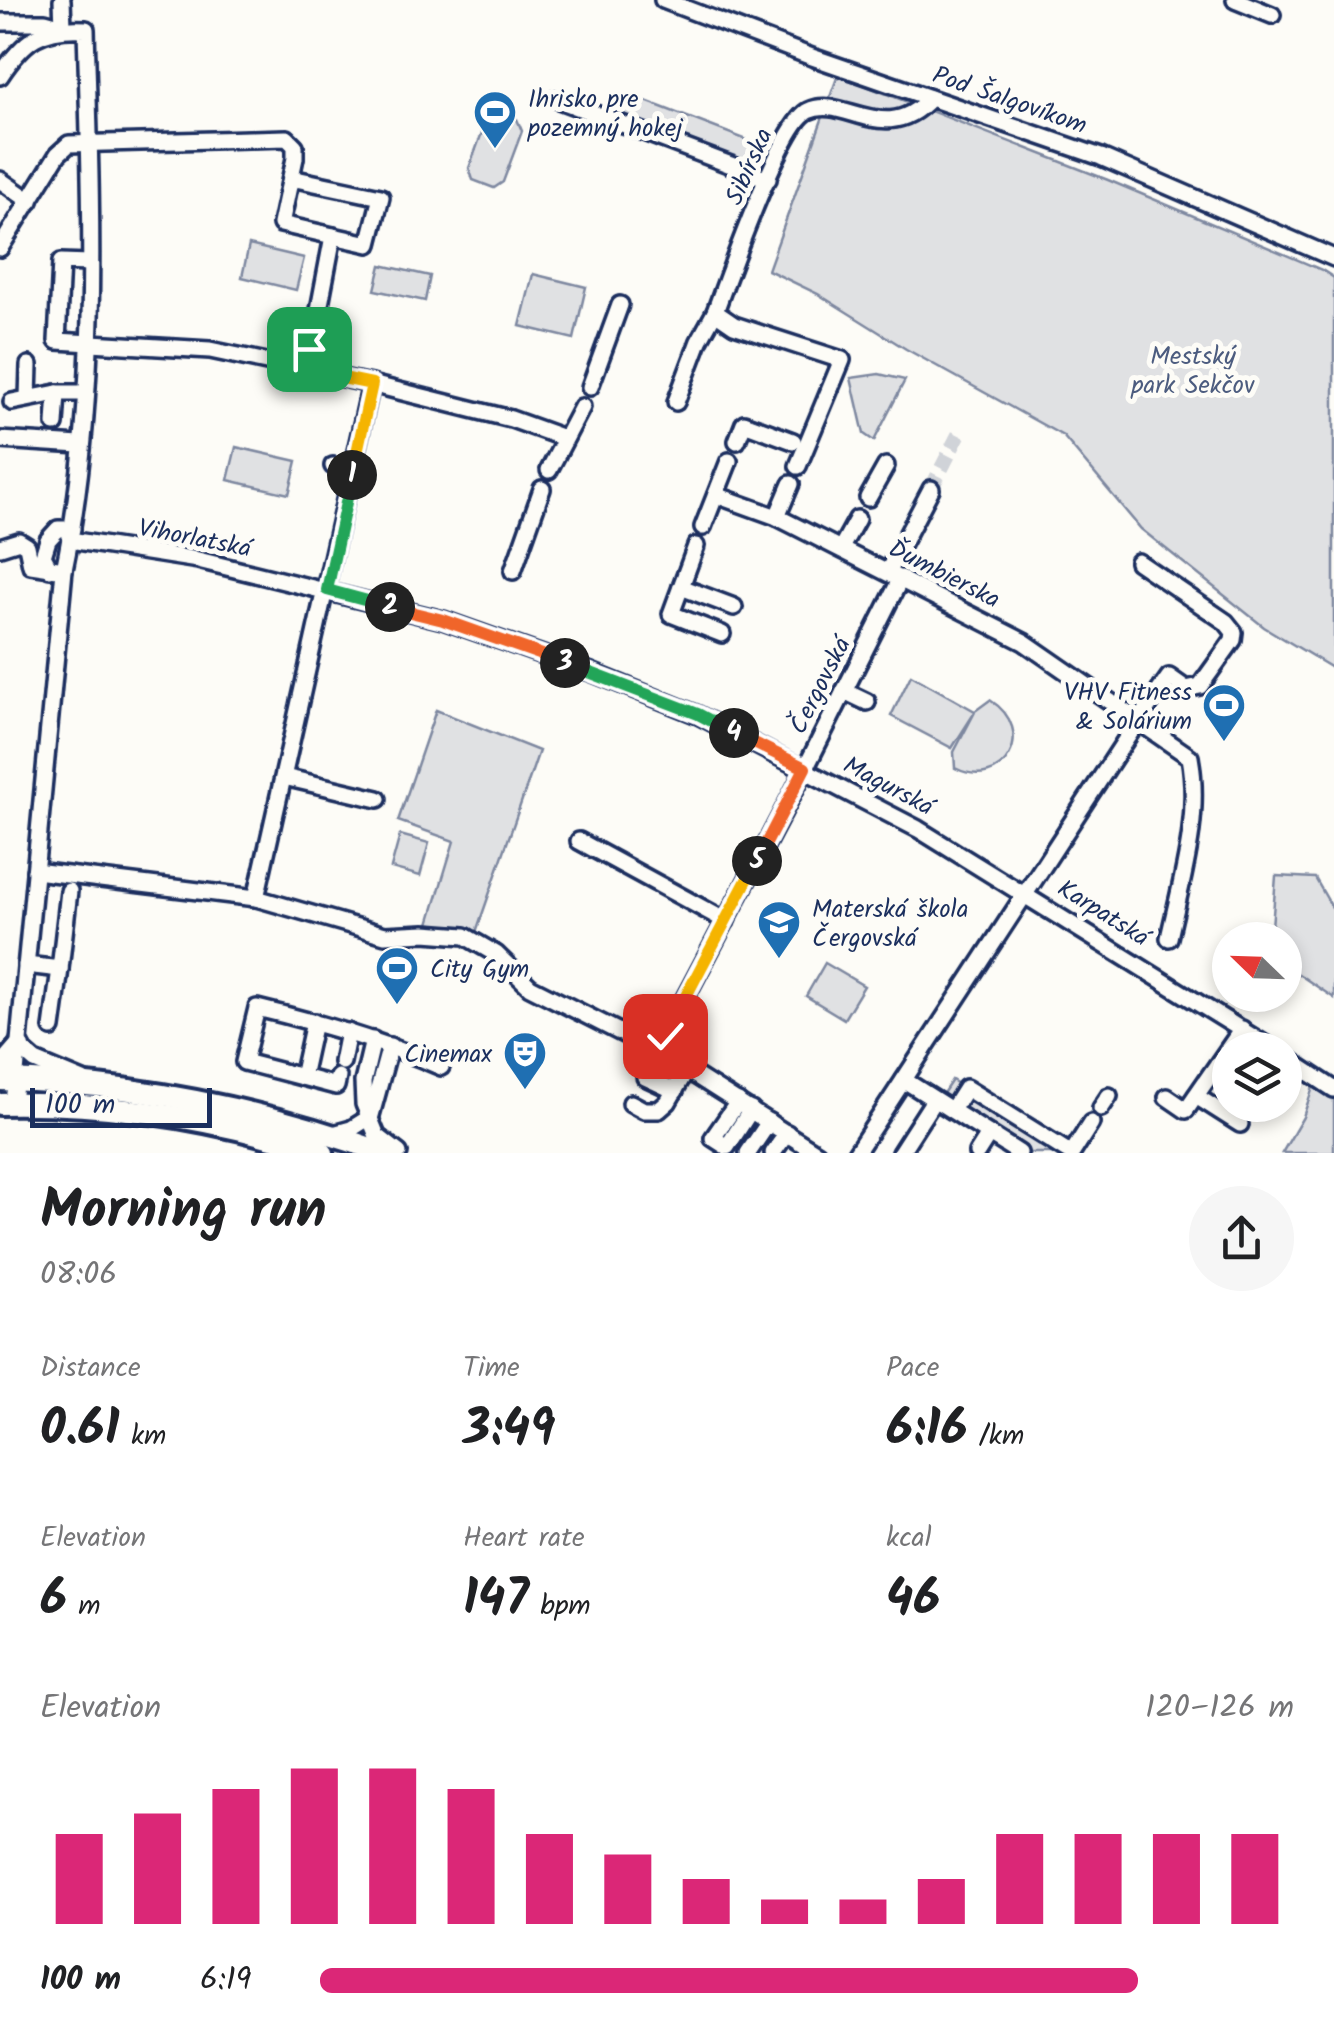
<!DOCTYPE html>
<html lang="en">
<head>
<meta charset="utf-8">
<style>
	:root { --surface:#fff; --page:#f6f6f6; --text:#202124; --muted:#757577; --accent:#db2777 }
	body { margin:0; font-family:Kalam,sans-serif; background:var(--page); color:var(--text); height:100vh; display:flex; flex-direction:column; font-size:38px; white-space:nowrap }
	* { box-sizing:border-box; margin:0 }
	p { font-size:32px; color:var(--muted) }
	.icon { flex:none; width:55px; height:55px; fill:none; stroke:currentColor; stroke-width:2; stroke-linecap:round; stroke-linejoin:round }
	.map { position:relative; height:1153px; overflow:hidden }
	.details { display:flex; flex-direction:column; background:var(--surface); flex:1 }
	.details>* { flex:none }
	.needle { width:65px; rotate:293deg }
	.fabs { position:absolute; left:1212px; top:922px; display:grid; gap:20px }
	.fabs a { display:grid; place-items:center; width:90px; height:90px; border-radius:50%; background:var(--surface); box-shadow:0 5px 15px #0003; font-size:50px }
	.scale { position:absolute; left:30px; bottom:25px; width:182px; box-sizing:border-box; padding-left:10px; border:5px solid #1b2f5e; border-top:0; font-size:28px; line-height:35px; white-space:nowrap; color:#1b2f5e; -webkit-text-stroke:8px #fdfcf7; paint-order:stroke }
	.pin { position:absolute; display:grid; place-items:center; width:85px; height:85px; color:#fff; margin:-42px; border-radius:20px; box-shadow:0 5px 15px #0006 }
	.km { position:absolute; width:50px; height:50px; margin:-25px; border-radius:50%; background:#222; color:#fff; font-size:28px; line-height:50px; text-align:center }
	.round { display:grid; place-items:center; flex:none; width:105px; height:105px; border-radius:52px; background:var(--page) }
	.head { display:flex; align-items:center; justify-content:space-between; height:170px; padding:0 40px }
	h1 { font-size:55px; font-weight:700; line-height:75px }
	.stats { display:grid; grid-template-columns:repeat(3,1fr); gap:15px; height:170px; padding:10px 40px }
	.stats div { display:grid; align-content:center }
	.stats b { font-size:50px; font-weight:700 }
	.stats small { font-size:28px; font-weight:400 }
	.stats p { font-size:28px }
	.chart { height:280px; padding:20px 40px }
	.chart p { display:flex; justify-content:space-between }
	.chart svg { width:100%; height:180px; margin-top:10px; stroke:var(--accent); stroke-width:6 }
	ul { padding:0 40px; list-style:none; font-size:32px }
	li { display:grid; grid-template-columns:160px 120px 1fr; align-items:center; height:75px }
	li i { height:25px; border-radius:12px; background:var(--accent) }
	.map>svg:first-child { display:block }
	.green { fill:#e0e1e3; stroke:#7e88a0; stroke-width:2.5 }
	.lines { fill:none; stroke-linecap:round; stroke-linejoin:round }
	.minor-tunnel { stroke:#d0d3d8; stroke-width:15; stroke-dasharray:15 8; stroke-linecap:butt }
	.minor-casing { stroke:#1b2f5e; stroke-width:22 }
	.major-casing { stroke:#1b2f5e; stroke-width:28 }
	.minor { stroke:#fdfcf7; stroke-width:15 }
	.major { stroke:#fdfcf7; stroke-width:20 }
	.split-1-casing { stroke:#fff; stroke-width:20 }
	.split-2-casing { stroke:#fff; stroke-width:20 }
	.split-3-casing { stroke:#fff; stroke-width:20 }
	.split-4-casing { stroke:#fff; stroke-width:20 }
	.split-5-casing { stroke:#fff; stroke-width:20 }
	.split-6-casing { stroke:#fff; stroke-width:20 }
	.split-1 { stroke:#f5b400; stroke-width:12 }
	.split-2 { stroke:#22a559; stroke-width:12 }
	.split-3 { stroke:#f0652b; stroke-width:12 }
	.split-4 { stroke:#22a559; stroke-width:12 }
	.split-5 { stroke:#f0652b; stroke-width:12 }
	.split-6 { stroke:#f5b400; stroke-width:12 }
	.labels { text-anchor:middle; stroke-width:10; stroke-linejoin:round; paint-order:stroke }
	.poi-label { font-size:25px; fill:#1b2f5e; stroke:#fdfcf7; text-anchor:start }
	.street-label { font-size:25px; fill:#1b2f5e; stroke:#fdfcf7 }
	.park-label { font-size:25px; fill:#4c5c7f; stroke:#fdfcf7 }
</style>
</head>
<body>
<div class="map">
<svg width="1334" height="1153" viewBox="0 0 1334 1153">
	<rect width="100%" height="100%" fill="#fdfcf7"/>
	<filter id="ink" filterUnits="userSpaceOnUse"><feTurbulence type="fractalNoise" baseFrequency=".01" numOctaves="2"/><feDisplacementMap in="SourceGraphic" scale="20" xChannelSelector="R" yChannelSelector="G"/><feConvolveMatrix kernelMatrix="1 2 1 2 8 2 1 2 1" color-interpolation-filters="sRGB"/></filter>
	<g filter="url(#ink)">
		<g class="green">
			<path d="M 838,75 L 1108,180 L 1322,270 L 1334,278 L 1334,669 L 1264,627 L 1141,529 L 1063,436 L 906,349 L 818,294 L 768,270 Z"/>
			<path d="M 630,95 L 755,143 L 744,170 L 619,123 Z"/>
			<path d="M 496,113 L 517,119 L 522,131 L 503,182 L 494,188 L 473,180 L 469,168 L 487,119 Z"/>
			<path d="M 249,245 L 304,258 L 296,290 L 242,277 Z"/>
			<path d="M 381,265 L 430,276 L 425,301 L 375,290 Z"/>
			<path d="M 533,274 L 586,287 L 574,339 L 520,326 Z"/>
			<path d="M 879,374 L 905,380 L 874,441 L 864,434 L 851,378 Z"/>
			<path d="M 236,447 L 297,461 L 289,494 L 228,480 Z"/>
			<path d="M 911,675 L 975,711 L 990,700 C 1039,731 1004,793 955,768 L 954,752 L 975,712 L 952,748 L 891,716 Z"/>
			<path d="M 436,710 L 539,751 L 474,938 L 428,927 L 454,841 L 398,821 Z"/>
			<path d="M 400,835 L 429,843 L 420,876 L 391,868 Z"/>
			<path d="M 1276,876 L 1315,878 L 1334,911 L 1334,998 L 1285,965 L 1285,940 L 1271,940 Z"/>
			<path d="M 825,963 L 864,986 L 844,1019 L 806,996 Z"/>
			<path d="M 1316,1078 L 1334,1090 L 1334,1153 L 1282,1153 L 1303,1117 Z"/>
			<path d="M 952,1080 L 1069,1153 L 1011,1153 L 936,1104 Z"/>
		</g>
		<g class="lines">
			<path class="minor-tunnel" d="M 931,489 L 959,434"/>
			<g class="minor-casing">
				<g id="minor">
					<path d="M 663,0 L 812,57 L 1101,157 L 1334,258"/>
					<path d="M 1235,0 L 1272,15"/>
					<path d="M 0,22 L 45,22 L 63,27 L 62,0"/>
					<path d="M 0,76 C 24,40 41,26 86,29 C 91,206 100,396 64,570 L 13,1104"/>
					<path d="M 556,99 L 768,179"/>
					<path d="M 291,178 L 381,197 L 369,244 L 333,236"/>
					<path d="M 0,180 L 30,201"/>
					<path d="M 0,248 L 58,154 L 69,144 L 287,138 L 295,146 L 295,158 L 281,224 L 333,236 L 318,315"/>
					<path d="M 89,263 L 61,262 L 57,341 L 210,350 L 371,384 L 511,419 L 564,438"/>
					<path d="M 303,370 L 313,335"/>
					<path d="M 590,387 L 620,305"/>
					<path d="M 28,398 L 29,365"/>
					<path d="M 12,402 L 57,393 L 85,393"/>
					<path d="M 676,402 L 699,341 L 715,312"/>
					<path d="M 55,424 L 57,393"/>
					<path d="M 0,440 L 80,445"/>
					<path d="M 737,441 L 744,423 L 793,441"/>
					<path d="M 333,466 L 353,470"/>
					<path d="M 798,466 L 842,360 L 734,325 L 715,312 C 727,279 782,123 808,111 C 844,94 885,148 930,98"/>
					<path d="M 549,470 L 582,407"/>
					<path d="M 716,495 L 777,517 L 1024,642 L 1138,721 L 856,1153"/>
					<path d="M 868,498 L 886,466"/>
					<path d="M 777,517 L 791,484"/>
					<path d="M 703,527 L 729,461"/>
					<path d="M 70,540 L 198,560 L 443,620 L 591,672 L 698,715 L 918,829 L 1274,1050"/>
					<path d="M 696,546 L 671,614 L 722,634"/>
					<path d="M 0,547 L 19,541 L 27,546 L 31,565 L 64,570"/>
					<path d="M 841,548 L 857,519"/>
					<path d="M 1138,562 L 1226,622 L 1234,632 L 1233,640 L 1200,686 L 1186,689 L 1169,677 L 1138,721 L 1190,757 C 1201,817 1182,879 1169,938"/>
					<path d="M 50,569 L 43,556 L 48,540 L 58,529 L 72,529"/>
					<path d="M 513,571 L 542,489"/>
					<path d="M 888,571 L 931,489"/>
					<path d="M 681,587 L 734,607"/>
					<path d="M 844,691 L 867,702"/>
					<path d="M 284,777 L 378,799"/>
					<path d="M 579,841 L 726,921"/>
					<path d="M 35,871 L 256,898 L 385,935 L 425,933 L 465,936 L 496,954 L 530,987 L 657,1051 L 817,1153"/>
					<path d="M 256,898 L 371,384"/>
					<path d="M 26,965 L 60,969 L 69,891"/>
					<path d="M 314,1022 L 302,1077 L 244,1062 L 257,1008 C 320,1023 382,1041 441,1067"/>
					<path d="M 52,1028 L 60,969"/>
					<path d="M 373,1040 L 363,1082 L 364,1104 L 377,1136 L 399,1153"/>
					<path d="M 19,1047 L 35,1061 L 83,1081"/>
					<path d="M 657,1051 L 792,795 L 901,578"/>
					<path d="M 1285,1057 L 1334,1089"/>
					<path d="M 342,1062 L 348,1032"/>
					<path d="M 302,1077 L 336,1086 L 338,1077"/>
					<path d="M 645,1077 L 675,1091"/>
					<path d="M 904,1080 L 1019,1153"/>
					<path d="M 1196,1096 L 1240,1124"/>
					<path d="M 1167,1097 L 1186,1110 L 1242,1029"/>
					<path d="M 738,1102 L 713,1138 L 727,1147 L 751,1110"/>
					<path d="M 631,1103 L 644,1110 L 659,1110 L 668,1102 L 687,1069"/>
					<path d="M 1101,1108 L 1109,1096"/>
					<path d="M 952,1110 L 966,1088 L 1070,1153"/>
					<path d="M 370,1119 L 390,1046"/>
					<path d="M 333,1134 L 351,1129 L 370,1117"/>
					<path d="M 748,1153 L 769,1122"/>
					<path d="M 773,1153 L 787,1133"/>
					<path d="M 900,1153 L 934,1100"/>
					<path d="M 977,1153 L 989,1134"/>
					<path d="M 1072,1153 L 1091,1123"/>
				</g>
			</g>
			<g class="major-casing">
				<g id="major">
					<path d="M 0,1069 L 19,1047"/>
					<path d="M 0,1080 C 133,1082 260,1109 385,1153"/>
					<path d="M 0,1104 C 109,1102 219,1119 323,1153"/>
				</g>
			</g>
			<use href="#minor" class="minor"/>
			<use href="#major" class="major"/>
		</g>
	</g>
	<g class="lines" filter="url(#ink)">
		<g class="split-1-casing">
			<path id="split-1" d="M 309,349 L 304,370 L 372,384 L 352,475"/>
		</g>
		<g class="split-2-casing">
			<path id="split-2" d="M 352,475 L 327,590 L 390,607"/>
		</g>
		<g class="split-3-casing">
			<path id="split-3" d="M 390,607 L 443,620 L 565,663"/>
		</g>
		<g class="split-4-casing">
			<path id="split-4" d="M 565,663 L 698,714 L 734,733"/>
		</g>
		<g class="split-5-casing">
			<path id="split-5" d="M 734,733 L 805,768 L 757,861"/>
		</g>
		<g class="split-6-casing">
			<path id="split-6" d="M 665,1036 L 757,861"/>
		</g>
		<use href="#split-1" class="split-1"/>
		<use href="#split-2" class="split-2"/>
		<use href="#split-3" class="split-3"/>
		<use href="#split-4" class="split-4"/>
		<use href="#split-5" class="split-5"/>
		<use href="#split-6" class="split-6"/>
	</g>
	<defs>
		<g id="stadium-pin" transform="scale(2.25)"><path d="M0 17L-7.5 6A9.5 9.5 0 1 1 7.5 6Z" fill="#1f6fb2" stroke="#fdfcf7"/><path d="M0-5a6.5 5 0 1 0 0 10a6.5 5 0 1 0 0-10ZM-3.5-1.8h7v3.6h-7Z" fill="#fff"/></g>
		<g id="school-pin" transform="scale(2.25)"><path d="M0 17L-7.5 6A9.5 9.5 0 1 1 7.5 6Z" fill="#1f6fb2" stroke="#fdfcf7"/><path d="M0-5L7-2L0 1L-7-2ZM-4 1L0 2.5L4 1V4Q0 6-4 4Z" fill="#fff"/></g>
		<g id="theatre-pin" transform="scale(2.25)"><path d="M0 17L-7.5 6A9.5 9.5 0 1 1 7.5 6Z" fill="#1f6fb2" stroke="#fdfcf7"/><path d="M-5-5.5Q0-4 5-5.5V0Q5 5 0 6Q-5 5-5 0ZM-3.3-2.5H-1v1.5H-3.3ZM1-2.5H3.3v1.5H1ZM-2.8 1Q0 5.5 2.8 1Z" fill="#fff"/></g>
	</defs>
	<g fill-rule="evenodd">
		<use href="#stadium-pin" x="495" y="112"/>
		<use href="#stadium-pin" x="1224" y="705"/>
		<use href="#school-pin" x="779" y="922"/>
		<use href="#stadium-pin" x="397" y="968"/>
		<use href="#theatre-pin" x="525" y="1053"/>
	</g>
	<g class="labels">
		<g class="poi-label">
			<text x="528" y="107">Ihrisko pre<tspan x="528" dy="29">pozemný hokej</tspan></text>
			<text x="1192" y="700" text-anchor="end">VHV Fitness<tspan x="1192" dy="29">&amp; Solárium</tspan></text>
			<text x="812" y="917">Materská škola<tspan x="812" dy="29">Čergovská</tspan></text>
			<text x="430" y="977">City Gym</text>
			<text x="492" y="1062" text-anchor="end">Cinemax</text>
		</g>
		<g class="street-label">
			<text transform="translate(1010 99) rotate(19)" y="9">Pod Šalgovíkom</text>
			<text transform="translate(748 166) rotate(-66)" y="9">Sibírska</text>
			<text transform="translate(195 537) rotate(11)" y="9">Vihorlatská</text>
			<text transform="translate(945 573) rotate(27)" y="9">Ďumbierska</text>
			<text transform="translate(819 685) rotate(-63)" y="9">Čergovská</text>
			<text transform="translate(889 785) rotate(28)" y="9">Magurská</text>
			<text transform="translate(1104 912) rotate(32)" y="9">Karpatská</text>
		</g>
		<g class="park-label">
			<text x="1193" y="364">Mestský<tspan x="1193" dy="29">park Sekčov</tspan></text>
		</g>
	</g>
</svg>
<div class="fabs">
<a><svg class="needle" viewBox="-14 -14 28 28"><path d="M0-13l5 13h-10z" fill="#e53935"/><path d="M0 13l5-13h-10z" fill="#757577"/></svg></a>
<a><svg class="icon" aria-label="layers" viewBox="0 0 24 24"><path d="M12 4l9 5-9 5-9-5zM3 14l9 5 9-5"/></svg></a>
</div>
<div class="scale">100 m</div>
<div class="pin" style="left:309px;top:349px;background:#1e9e55"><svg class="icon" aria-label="arrive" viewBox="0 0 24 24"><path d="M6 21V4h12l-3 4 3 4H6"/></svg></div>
<div class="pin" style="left:665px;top:1036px;background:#d93025"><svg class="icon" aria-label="check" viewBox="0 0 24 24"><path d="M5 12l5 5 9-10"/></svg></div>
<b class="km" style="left:352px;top:475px">1</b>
<b class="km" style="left:390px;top:607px">2</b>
<b class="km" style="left:565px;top:663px">3</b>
<b class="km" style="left:734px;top:733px">4</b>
<b class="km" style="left:757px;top:861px">5</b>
</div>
<section class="details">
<div class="head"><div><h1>Morning run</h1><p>08:06</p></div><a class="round"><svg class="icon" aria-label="share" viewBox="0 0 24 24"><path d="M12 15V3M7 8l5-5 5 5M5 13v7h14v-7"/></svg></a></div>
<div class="stats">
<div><p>Distance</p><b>0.61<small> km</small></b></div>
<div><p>Time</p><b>3:49</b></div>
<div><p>Pace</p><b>6:16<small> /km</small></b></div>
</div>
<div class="stats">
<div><p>Elevation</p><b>6<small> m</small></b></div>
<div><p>Heart rate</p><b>147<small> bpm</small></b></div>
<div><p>kcal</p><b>46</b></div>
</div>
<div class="chart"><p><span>Elevation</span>120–126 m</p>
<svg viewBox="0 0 160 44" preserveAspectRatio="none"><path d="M5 44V22M15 44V17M25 44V11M35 44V6M45 44V6M55 44V11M65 44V22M75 44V27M85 44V33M95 44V38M105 44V38M115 44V33M125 44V22M135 44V22M145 44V22M155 44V22"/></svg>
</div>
<ul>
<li><b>100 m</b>6:19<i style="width:84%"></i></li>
</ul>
</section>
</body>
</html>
